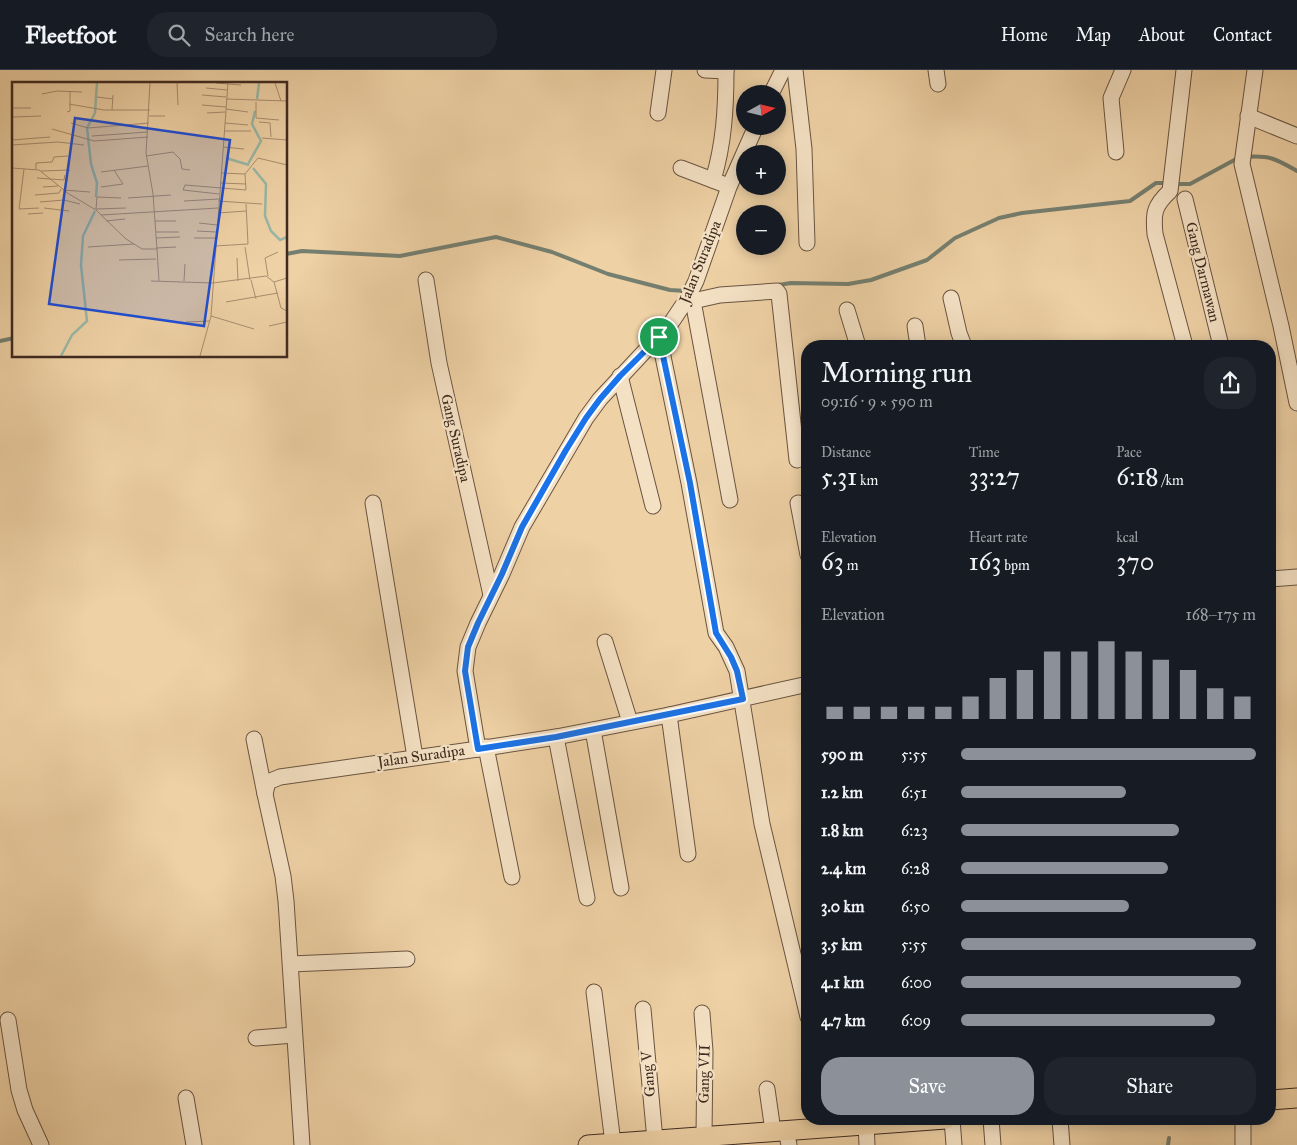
<!DOCTYPE html>
<html lang="en">
<head>
<meta charset="utf-8">
<style>
	:root { --surface:#171b24; --page:#20242c; --text:#f1f3f6; --muted:#9ea1a6; --line:#363941; --accent:#8c9099 }
	body { margin:0; font-family:"IM FELL Great Primer",serif; background:var(--page); color:var(--text); height:100vh; display:flex; flex-direction:column; font-size:19px; white-space:nowrap }
	* { box-sizing:border-box; margin:0 }
	p { font-size:16px; color:var(--muted) }
	.icon { flex:none; width:28px; height:28px; fill:none; stroke:currentColor; stroke-width:2; stroke-linecap:round; stroke-linejoin:round }
	.map { position:relative; flex:1; overflow:hidden }
	.side { position:absolute; left:801px; top:270px; width:475px; height:785px; display:flex; flex-direction:column; background:var(--surface); border-radius:20px; box-shadow:0 2px 12px #0003 }
	.side>* { flex:none }
	.needle { width:32px; rotate:82deg }
	.tools { position:absolute; left:736px; top:15px; display:grid; gap:10px }
	.tools a { display:grid; place-items:center; width:50px; height:50px; border-radius:50%; background:var(--surface); box-shadow:0 2px 12px #0003; font-size:25px }
	.pin { position:absolute; display:grid; place-items:center; width:42px; height:42px; color:#fff; margin:-21px; border:2px solid #fff; border-radius:50%; box-shadow:0 1px 5px #0007 }
	.round { display:grid; place-items:center; flex:none; width:52px; height:52px; border-radius:20px; background:var(--page) }
	.head { display:flex; align-items:center; justify-content:space-between; height:85px; padding:0 20px }
	h1 { font-size:28px; font-weight:600; line-height:38px }
	.stats { display:grid; grid-template-columns:repeat(3,1fr); gap:8px; height:85px; padding:5px 20px }
	.stats div { display:grid; align-content:center }
	.stats b { font-size:25px; font-weight:600 }
	.stats small { font-size:14px; font-weight:400 }
	.stats p { font-size:14px }
	.chart { height:140px; padding:10px 20px }
	.chart p { display:flex; justify-content:space-between }
	.chart svg { width:100%; height:90px; margin-top:5px; stroke:var(--accent); stroke-width:6 }
	.primary-button { display:flex; gap:10px; margin-top:auto; padding:10px 20px }
	.primary-button a { flex:1; height:58px; border-radius:20px; background:var(--accent); color:#fff; font-size:20px; font-weight:600; line-height:58px; text-align:center }
	.primary-button a+a { background:var(--page); color:var(--text) }
	ul { padding:0 20px; list-style:none; font-size:16px }
	li { display:grid; grid-template-columns:80px 60px 1fr; align-items:center; height:38px }
	li i { height:12px; border-radius:6px; background:var(--accent) }
	header { display:flex; align-items:center; gap:30px; box-sizing:border-box; height:70px; padding:0 25px; background:var(--surface); border-bottom:1px solid var(--line) }
	header strong { font-size:24px }
	nav { display:flex; gap:28px; margin-inline-start:auto; font-size:18px }
	.search { width:350px; height:45px; background:var(--page); display:flex; align-items:center; gap:12px; box-sizing:border-box; padding:0 18px; border-radius:20px; color:var(--muted); font-size:19px }
	.map>svg:first-child { display:block }
	.lines { fill:none; stroke-linecap:round; stroke-linejoin:round }
	.stream { stroke:#757f70; stroke-width:4 }
	.minor-casing { stroke:#6a5441; stroke-width:17 }
	.major-casing { stroke:#3e2a20; stroke-width:21 }
	.minor { stroke:#f4e1c4; stroke-width:15 }
	.major { stroke:#eed1a5; stroke-width:19 }
	.route-casing { stroke:#fff; stroke-width:10 }
	.route { stroke:#1a73e8; stroke-width:6 }
	.labels { text-anchor:middle; stroke-width:4.5; stroke-linejoin:round; paint-order:stroke }
	.street-label { font-size:15px; fill:#3e2a20; stroke:#f4e1c4 }
	.inset-river { fill:none; stroke:#99b7a6; stroke-width:2.5 }
	.inset-road { fill:none; stroke:#a88e70; stroke-width:1 }
	.view { fill:#1d4ed8; fill-opacity:0.15; stroke:#1d4ed8; stroke-width:2.5 }
	.inset-edge { fill:none; stroke:#3e2a20; stroke-width:2.5 }
</style>
</head>
<body>
<header>
<strong>Fleetfoot</strong>
<div class="search"><svg class="icon" aria-label="search" viewBox="0 0 24 24"><circle cx="10" cy="10" r="6"/><path d="M15 15l6 6"/></svg>Search here</div>
<nav><a>Home</a><a>Map</a><a>About</a><a>Contact</a></nav>
</header>
<div class="map">
<svg width="1297" height="1075" viewBox="0 0 1297 1075">
	<rect width="100%" height="100%" fill="#eed1a5"/>
	<filter id="stains"><feTurbulence type="fractalNoise" baseFrequency=".004" numOctaves="4"/><feColorMatrix values="0 0 0 0 .2 0 0 0 0 .09 0 0 0 0 .02 0 0 0 .5 -.17"/></filter>
	<radialGradient id="worn" r=".72"><stop offset=".6" stop-color="#630" stop-opacity="0"/><stop offset="1" stop-color="#630" stop-opacity=".3"/></radialGradient>
	<g class="lines">
		<g class="stream">
			<path d="M 1245,87 C 1270,85 1276,89 1297,101"/>
			<path d="M 1175,114 L 1190,114 L 1238,88"/>
			<path d="M 286,184 L 302,181 L 400,186 L 496,167 L 552,182 L 608,204 L 670,220 L 686,221"/>
			<path d="M 778,215 L 791,213 L 848,214 L 871,210 L 927,190 L 955,168 L 999,148 L 1022,143 L 1130,131 L 1156,113 L 1168,113"/>
			<path d="M 0,271 L 14,268"/>
			<path d="M 1168,1075 L 1169,1068"/>
		</g>
		<g class="minor-casing">
			<g id="minor">
				<path d="M 705,0 L 726,1"/>
				<path d="M 795,0 L 804,79 L 807,173"/>
				<path d="M 936,0 L 938,14"/>
				<path d="M 1184,0 L 1170,121 C 1154,136 1153,143 1155,164 L 1185,276"/>
				<path d="M 1255,0 L 1242,94 L 1281,256 L 1297,333"/>
				<path d="M 771,24 L 783,0"/>
				<path d="M 658,43 L 664,0"/>
				<path d="M 1248,46 L 1297,66"/>
				<path d="M 1116,82 L 1111,28 L 1123,0"/>
				<path d="M 681,98 L 723,114"/>
				<path d="M 713,110 C 724,74 726,38 726,0"/>
				<path d="M 1185,129 L 1221,276"/>
				<path d="M 426,210 L 439,293 L 491,525"/>
				<path d="M 951,228 L 959,263 L 964,276"/>
				<path d="M 847,240 L 858,276"/>
				<path d="M 915,256 L 918,276"/>
				<path d="M 659,267 L 689,413 L 716,563 L 726,577 L 737,601 L 762,754 L 808,947"/>
				<path d="M 620,306 L 653,436"/>
				<path d="M 730,430 L 693,231 L 720,225 L 777,221 L 779,224 L 797,390"/>
				<path d="M 373,433 L 415,687"/>
				<path d="M 798,433 L 808,485"/>
				<path d="M 1270,509 L 1297,507"/>
				<path d="M 605,572 L 630,652"/>
				<path d="M 669,645 L 688,784"/>
				<path d="M 593,660 L 621,818"/>
				<path d="M 556,667 L 587,828"/>
				<path d="M 254,669 L 265,724"/>
				<path d="M 486,677 L 512,807"/>
				<path d="M 478,679 L 556,667 L 669,645 L 808,614"/>
				<path d="M 291,894 L 407,889"/>
				<path d="M 594,922 L 613,1073"/>
				<path d="M 643,939 L 655,1070"/>
				<path d="M 702,943 L 705,981 L 704,1066"/>
				<path d="M 8,950 L 19,1020 L 25,1040 L 41,1075"/>
				<path d="M 256,968 L 294,965"/>
				<path d="M 767,1019 L 773,1061"/>
				<path d="M 186,1028 L 194,1075"/>
				<path d="M 952,1049 L 954,1075"/>
				<path d="M 991,1049 L 993,1075"/>
				<path d="M 1060,1049 L 1062,1075"/>
				<path d="M 866,1055 L 867,1075"/>
				<path d="M 786,1060 L 789,1075"/>
				<path d="M 302,1075 L 286,831 L 283,806 L 265,724 L 268,712 L 280,707 L 478,679 L 465,601 L 468,577 L 478,553 L 502,504 L 522,457 L 586,348 L 600,329 L 671,253 L 687,229 L 696,211 L 729,117 L 756,56"/>
				<path d="M 1243,1075 L 1243,1049"/>
			</g>
		</g>
		<g class="major-casing">
			<g id="major">
				<path d="M 1270,1030 L 1297,1028"/>
				<path d="M 588,1075 L 946,1049"/>
			</g>
		</g>
		<use href="#minor" class="minor"/>
		<use href="#major" class="major"/>
	</g>
	<g class="lines">
		<g class="route-casing">
			<path id="route" d="M 659,267 L 690,413 L 716,563 L 731,587 L 737,601 L 743,629 L 556,667 L 478,679 L 465,601 L 468,577 L 478,553 L 502,504 L 522,457 L 566,380 L 586,348 L 600,329 L 620,306 Z"/>
		</g>
		<use href="#route" class="route"/>
	</g>
	<g class="labels">
		<g class="street-label">
			<text transform="translate(700 192) rotate(-68)" y="5">Jalan Suradipa</text>
			<text transform="translate(1203 202) rotate(76)" y="5">Gang Darmawan</text>
			<text transform="translate(456 368) rotate(77)" y="5">Gang Suradipa</text>
			<text transform="translate(421 686) rotate(-8)" y="5">Jalan Suradipa</text>
			<text transform="translate(648 1004) rotate(-95)" y="5">Gang V</text>
			<text transform="translate(704 1004) rotate(-89)" y="5">Gang VII</text>
		</g>
	</g>
	<g transform="translate(12 12)">
		<rect width="275" height="275" fill="#eed1a5"/>
		<path class="inset-river" d="M 245,17 L 247,1M 214,76 L 237,83M 236,82 L 249,59 L 240,42 L 243,29M 241,86 L 254,102 L 253,134 L 259,149 L 268,158 L 275,155M 84,115 L 85,101 L 79,82 L 75,46 L 83,31 L 85,1M 49,274 L 60,253 L 75,239 L 69,183 L 71,154 L 83,129"/>
		<path class="inset-road" d="M 138,1 L 134,71 L 141,112 L 145,167M 165,1 L 166,23M 204,1 L 229,3M 263,1 L 269,19M 194,6 L 215,8M 30,12 L 45,9 L 70,10M 190,13 L 214,15M 85,15 L 101,17M 214,17 L 275,19M 244,20 L 244,36 L 267,38M 57,22 L 92,28 L 138,28M 190,23 L 214,25M 0,26 L 19,26M 214,27 L 236,30M 100,28 L 101,13M 55,30 L 58,29 L 58,9M 195,31 L 213,30M 137,34 L 153,34M 0,35 L 29,34M 247,40 L 258,41 L 259,55M 59,41 L 76,46 L 137,41M 213,41 L 236,43M 40,47 L 82,59 L 136,55M 213,49 L 239,49M 80,54 L 136,50M 250,56 L 275,58M 0,58 L 38,55M 0,63 L 46,60 L 72,63M 211,65 L 232,67M 134,74 L 161,70 L 168,77 L 170,87 L 178,88M 0,86 L 27,88 L 57,112 L 84,128 L 114,157 L 130,167 L 145,167 L 147,199M 12,87 L 7,127 L 27,126M 24,87 L 24,81 L 40,80 L 42,75 L 56,74M 29,89 L 58,88M 89,90 L 136,84M 209,91 L 233,92 L 246,76 L 275,83M 25,96 L 52,98 L 53,93M 208,101 L 234,102M 31,105 L 46,104M 89,105 L 111,102 L 102,88M 51,108 L 78,110M 207,112 L 171,108 L 173,103 L 234,108 L 233,92M 23,113 L 47,111 L 49,107M 109,116 L 85,115 L 84,127 L 114,126M 116,116 L 159,113M 172,119 L 207,117M 206,119 L 250,122M 28,120 L 52,118 L 68,122M 234,122 L 236,162M 32,126 L 57,129M 206,131 L 234,129M 16,132 L 31,131M 89,133 L 206,126M 94,139 L 113,137M 143,139 L 164,139M 187,141 L 205,143M 185,149 L 204,150M 144,150 L 167,150M 144,156 L 168,155M 182,156 L 204,156M 203,164 L 236,162M 76,165 L 122,162M 233,165 L 238,198M 144,166 L 164,165M 225,176 L 226,199M 107,178 L 144,177M 256,194 L 253,176 L 266,170M 239,198 L 244,217M 139,199 L 201,201 L 254,194 L 262,200 L 275,196M 172,199 L 173,182M 262,200 L 269,226 L 275,229M 214,220 L 266,211M 199,234 L 242,247M 174,240 L 198,239M 257,244 L 275,240M 188,274 L 199,234 L 216,1"/>
		<path class="view" d="M 63,36 L 218,58 L 192,244 L 37,222 Z"/>
		<rect width="275" height="275" class="inset-edge"/>
	</g>
	<rect width="100%" height="100%" filter="url(#stains)"/>
	<rect width="100%" height="100%" fill="url(#worn)"/>
</svg>
<div class="tools">
<a><svg class="needle" viewBox="-14 -14 28 28"><path d="M0-13l5 13h-10z" fill="#e53935"/><path d="M0 13l5-13h-10z" fill="#9ea1a6"/></svg></a>
<a>+</a>
<a>−</a>
</div>
<div class="pin" style="left:659px;top:267px;background:#1e9e55"><svg class="icon" aria-label="arrive" viewBox="0 0 24 24"><path d="M6 21V4h12l-3 4 3 4H6"/></svg></div>
<section class="side">
<div class="head"><div><h1>Morning run</h1><p>09:16 · 9 × 590 m</p></div><a class="round"><svg class="icon" aria-label="share" viewBox="0 0 24 24"><path d="M12 15V3M7 8l5-5 5 5M5 13v7h14v-7"/></svg></a></div>
<div class="stats">
<div><p>Distance</p><b>5.31<small> km</small></b></div>
<div><p>Time</p><b>33:27</b></div>
<div><p>Pace</p><b>6:18<small> /km</small></b></div>
</div>
<div class="stats">
<div><p>Elevation</p><b>63<small> m</small></b></div>
<div><p>Heart rate</p><b>163<small> bpm</small></b></div>
<div><p>kcal</p><b>370</b></div>
</div>
<div class="chart"><p><span>Elevation</span>168–175 m</p>
<svg viewBox="0 0 160 44" preserveAspectRatio="none"><path d="M5 44V38M15 44V38M25 44V38M35 44V38M45 44V38M55 44V33M65 44V24M75 44V20M85 44V11M95 44V11M105 44V6M115 44V11M125 44V15M135 44V20M145 44V29M155 44V33"/></svg>
</div>
<ul>
<li><b>590 m</b>5:55<i style="width:100%"></i></li>
<li><b>1.2 km</b>6:51<i style="width:56%"></i></li>
<li><b>1.8 km</b>6:23<i style="width:74%"></i></li>
<li><b>2.4 km</b>6:28<i style="width:70%"></i></li>
<li><b>3.0 km</b>6:50<i style="width:57%"></i></li>
<li><b>3.5 km</b>5:55<i style="width:100%"></i></li>
<li><b>4.1 km</b>6:00<i style="width:95%"></i></li>
<li><b>4.7 km</b>6:09<i style="width:86%"></i></li>
</ul>
<div class="primary-button"><a>Save</a><a>Share</a></div>
</section>
</div>
</body>
</html>
